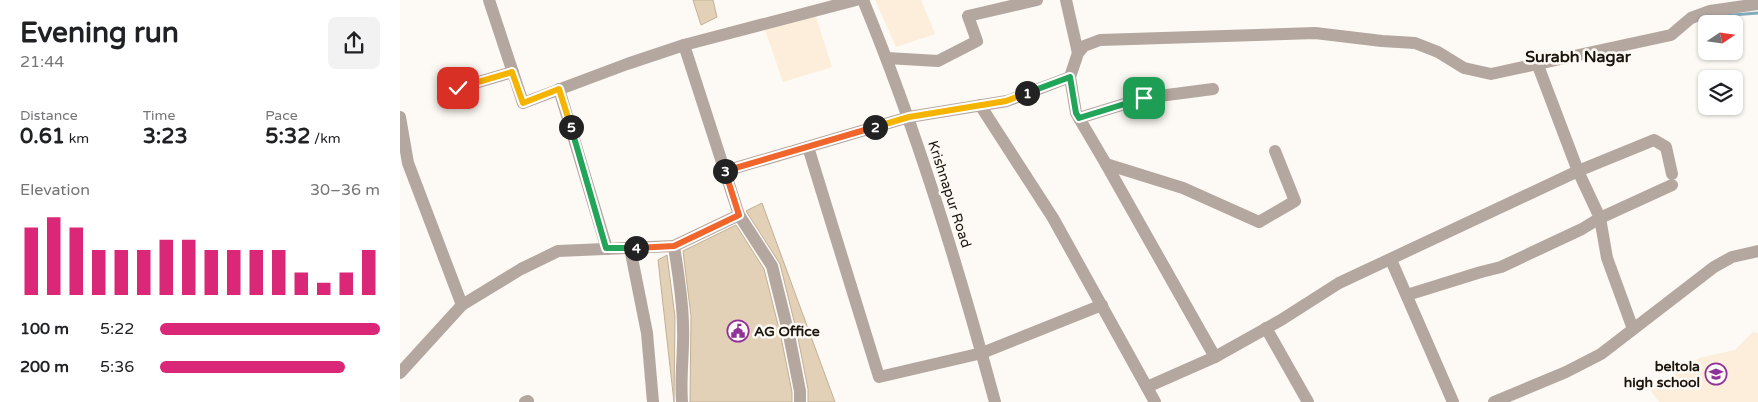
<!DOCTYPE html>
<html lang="en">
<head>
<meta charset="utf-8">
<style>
	:root { --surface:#fff; --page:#f2f2f2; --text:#202124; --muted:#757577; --accent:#db2777 }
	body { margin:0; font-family:"Varela Round",sans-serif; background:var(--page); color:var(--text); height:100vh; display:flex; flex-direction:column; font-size:19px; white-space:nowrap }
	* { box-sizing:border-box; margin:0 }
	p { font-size:16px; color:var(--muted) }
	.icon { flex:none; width:28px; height:28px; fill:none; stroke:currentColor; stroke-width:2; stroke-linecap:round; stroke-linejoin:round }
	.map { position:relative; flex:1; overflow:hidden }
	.details { display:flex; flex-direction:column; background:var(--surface); width:400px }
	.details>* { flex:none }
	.needle { width:32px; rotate:77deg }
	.fabs { position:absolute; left:1298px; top:15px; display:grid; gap:10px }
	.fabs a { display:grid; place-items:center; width:45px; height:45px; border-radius:8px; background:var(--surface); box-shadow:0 1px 4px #0004; font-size:25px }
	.pin { position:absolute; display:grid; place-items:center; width:42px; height:42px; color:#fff; margin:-21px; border-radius:10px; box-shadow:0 2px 8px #0006 }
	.km { position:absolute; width:25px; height:25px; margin:-12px; border-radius:50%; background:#222; color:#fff; font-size:14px; line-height:25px; text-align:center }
	.round { display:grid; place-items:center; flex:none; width:52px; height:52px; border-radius:8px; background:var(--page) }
	.overview { display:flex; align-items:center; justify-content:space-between; height:85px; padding:0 20px }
	h1 { font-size:28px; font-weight:700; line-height:38px }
	.figures { display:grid; grid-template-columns:repeat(3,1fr); gap:8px; height:85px; padding:5px 20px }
	.figures div { display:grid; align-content:center }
	.figures b { font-size:21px; font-weight:700 }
	.figures small { font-size:14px; font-weight:400 }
	.figures p { font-size:14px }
	.chart { height:140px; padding:10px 20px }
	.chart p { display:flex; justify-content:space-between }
	.chart svg { width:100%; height:90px; margin-top:5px; stroke:var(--accent); stroke-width:6 }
	ul { padding:0 20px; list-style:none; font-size:16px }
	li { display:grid; grid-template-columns:80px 60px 1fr; align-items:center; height:38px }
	li i { height:12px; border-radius:6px; background:var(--accent) }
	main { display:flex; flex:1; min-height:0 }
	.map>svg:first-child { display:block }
	.built { fill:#fceedb }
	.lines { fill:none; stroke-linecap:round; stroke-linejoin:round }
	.stream { stroke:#84abbc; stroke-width:3 }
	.building { fill:#e2d0b7; stroke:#c2b097 }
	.minor { stroke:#b4a7a0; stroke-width:12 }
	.split-1-casing { stroke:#fff; stroke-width:10 }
	.split-2-casing { stroke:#fff; stroke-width:10 }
	.split-3-casing { stroke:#fff; stroke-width:10 }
	.split-4-casing { stroke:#fff; stroke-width:10 }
	.split-5-casing { stroke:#fff; stroke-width:10 }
	.split-6-casing { stroke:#fff; stroke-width:10 }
	.split-1 { stroke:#22a559; stroke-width:6 }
	.split-2 { stroke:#f5b400; stroke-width:6 }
	.split-3 { stroke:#f0652b; stroke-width:6 }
	.split-4 { stroke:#f0652b; stroke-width:6 }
	.split-5 { stroke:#22a559; stroke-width:6 }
	.split-6 { stroke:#f5b400; stroke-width:6 }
	.labels { text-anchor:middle; stroke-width:5; stroke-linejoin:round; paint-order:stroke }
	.street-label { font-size:14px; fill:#1b150c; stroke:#fdf9f4 }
	.poi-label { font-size:14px; font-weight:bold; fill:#1b150c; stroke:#fdf9f4; text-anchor:start }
	.quarter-label { font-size:16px; font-weight:bold; fill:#1b150c; stroke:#fdf9f4 }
</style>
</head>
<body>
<main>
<section class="details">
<div class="overview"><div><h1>Evening run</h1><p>21:44</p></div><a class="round"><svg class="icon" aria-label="share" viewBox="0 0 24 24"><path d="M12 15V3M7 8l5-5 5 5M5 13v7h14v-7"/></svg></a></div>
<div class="figures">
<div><p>Distance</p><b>0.61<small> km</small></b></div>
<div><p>Time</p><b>3:23</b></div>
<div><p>Pace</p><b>5:32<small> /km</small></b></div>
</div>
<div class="chart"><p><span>Elevation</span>30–36 m</p>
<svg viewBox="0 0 160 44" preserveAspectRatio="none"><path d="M5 44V11M15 44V6M25 44V11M35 44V22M45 44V22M55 44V22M65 44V17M75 44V17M85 44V22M95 44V22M105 44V22M115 44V22M125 44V33M135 44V38M145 44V33M155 44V22"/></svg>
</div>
<ul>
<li><b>100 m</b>5:22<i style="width:100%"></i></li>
<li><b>200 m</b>5:36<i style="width:84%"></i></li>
</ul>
</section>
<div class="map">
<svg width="1358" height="402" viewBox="0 0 1358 402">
	<rect width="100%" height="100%" fill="#fdf9f4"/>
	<g class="built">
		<path d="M 475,0 L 521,0 L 535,34 L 496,47 Z"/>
		<path d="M 415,14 L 432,67 L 383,82 L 363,24 Z"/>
		<path d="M 1353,332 L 1358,333 L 1358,402 L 1259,402 L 1251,391 L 1299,358 L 1335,350 Z"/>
	</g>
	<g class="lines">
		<path class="stream" d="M 1319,16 L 1358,13"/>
	</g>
	<g class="building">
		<path d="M 293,0 L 313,0 L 317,17 L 301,25 Z"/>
		<path d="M 362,203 L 435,402 L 408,402 L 408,389 L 397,333 L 380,264 L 346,211 Z"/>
		<path d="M 336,225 L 364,269 L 381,337 L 392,392 L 392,402 L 290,402 L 291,316 L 283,251 Z"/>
		<path d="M 267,255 L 275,317 L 274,402 L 258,260 Z"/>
	</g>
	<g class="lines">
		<g class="minor">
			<path d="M 89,0 L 123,103 L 227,64 L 284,45 L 456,0"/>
			<path d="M 463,0 C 517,131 558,266 595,402"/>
			<path d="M 666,0 L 678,53"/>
			<path d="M 284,45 L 339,215 L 372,266 L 389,335 L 400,391 L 400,402"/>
			<path d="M 487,58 L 538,61 L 577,41 L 568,16 L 637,0"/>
			<path d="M 1137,63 L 1178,171 L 1200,218 L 1207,258 L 1233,329"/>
			<path d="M 58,88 L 113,72"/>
			<path d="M 159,89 L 207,249"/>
			<path d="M 580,105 L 653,218 L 755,402"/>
			<path d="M 0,117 L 8,163 L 62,305"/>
			<path d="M 679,118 L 744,98 L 813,89"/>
			<path d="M 408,147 L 479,377 L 582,353 L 702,305"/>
			<path d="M 875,151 L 895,201 L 859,222 L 783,188 L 706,164 L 676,113 L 670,77 L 678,53 L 684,46 L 700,40 L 915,33 L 982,41 L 1015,43 L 1038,52 L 1064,68 L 1091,74 L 1271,35 L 1291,18 L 1310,11 L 1358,4"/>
			<path d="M 706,164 L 815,357"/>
			<path d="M 325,171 L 509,117 L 607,101 L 670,77"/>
			<path d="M 274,246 C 278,273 283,300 283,327 C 284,352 280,377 282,402"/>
			<path d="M 230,248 L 247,333 L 253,402"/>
			<path d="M 991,260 L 1053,402"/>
			<path d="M 1007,295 L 1081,272 L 1101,267 L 1182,229 L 1200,218 L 1272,185"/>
			<path d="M 866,328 L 908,402"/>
			<path d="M 0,373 L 62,305 L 121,269 L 158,251 L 274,246 L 339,215"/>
			<path d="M 747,387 L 815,357 L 881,320 L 939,283 L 1178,171 L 1254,140 L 1266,147 L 1272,174"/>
			<path d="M 125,402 L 128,401"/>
			<path d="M 1094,402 L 1166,372 L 1201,354 L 1314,267 L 1332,257 L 1358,251"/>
		</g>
	</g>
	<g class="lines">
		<g class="split-1-casing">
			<path id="split-1" d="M 627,93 L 670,77 L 676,113 L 679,118 L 744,98"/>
		</g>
		<g class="split-2-casing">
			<path id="split-2" d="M 475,127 L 509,117 L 606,101 L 627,93"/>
		</g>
		<g class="split-3-casing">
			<path id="split-3" d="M 325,171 L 475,127"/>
		</g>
		<g class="split-4-casing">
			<path id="split-4" d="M 236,248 L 274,246 L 339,215 L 325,171"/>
		</g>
		<g class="split-5-casing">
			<path id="split-5" d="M 171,127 L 206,248 L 236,248"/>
		</g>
		<g class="split-6-casing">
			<path id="split-6" d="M 58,88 L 112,72 L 123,103 L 159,89 L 171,127"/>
		</g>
		<use href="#split-1" class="split-1"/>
		<use href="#split-2" class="split-2"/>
		<use href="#split-3" class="split-3"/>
		<use href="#split-4" class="split-4"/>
		<use href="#split-5" class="split-5"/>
		<use href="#split-6" class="split-6"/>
	</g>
	<defs>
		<g id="civic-ring" transform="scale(1.125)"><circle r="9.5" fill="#fdf9f4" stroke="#90319a" stroke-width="1.5"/><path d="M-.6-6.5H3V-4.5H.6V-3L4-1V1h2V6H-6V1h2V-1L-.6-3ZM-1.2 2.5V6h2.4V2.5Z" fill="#90319a"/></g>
		<g id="school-ring" transform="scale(1.125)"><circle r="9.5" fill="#fdf9f4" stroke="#90319a" stroke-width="1.5"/><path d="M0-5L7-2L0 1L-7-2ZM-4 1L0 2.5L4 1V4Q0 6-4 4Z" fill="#90319a"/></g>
	</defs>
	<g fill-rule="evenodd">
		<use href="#civic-ring" x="338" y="331"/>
		<use href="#school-ring" x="1316" y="374"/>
	</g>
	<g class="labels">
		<g class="street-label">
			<text transform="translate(550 194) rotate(72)" y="5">Krishnapur Road</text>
		</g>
		<g class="poi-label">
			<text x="354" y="336">AG Office</text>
			<text x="1300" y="371" text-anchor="end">beltola<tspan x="1300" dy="16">high school</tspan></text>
		</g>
		<g class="quarter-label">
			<text x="1178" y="62">Surabh Nagar</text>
		</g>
	</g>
</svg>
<div class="fabs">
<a><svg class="needle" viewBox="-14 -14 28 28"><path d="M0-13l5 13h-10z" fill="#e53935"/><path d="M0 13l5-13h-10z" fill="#757577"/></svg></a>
<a><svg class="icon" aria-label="layers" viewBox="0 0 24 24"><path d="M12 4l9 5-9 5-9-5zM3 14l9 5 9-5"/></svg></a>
</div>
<div class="pin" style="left:744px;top:98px;background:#1e9e55"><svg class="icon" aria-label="arrive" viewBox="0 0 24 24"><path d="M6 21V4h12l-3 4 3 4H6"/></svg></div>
<div class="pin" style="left:58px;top:88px;background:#d93025"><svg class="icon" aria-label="check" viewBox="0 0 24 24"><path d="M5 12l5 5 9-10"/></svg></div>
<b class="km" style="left:627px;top:93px">1</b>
<b class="km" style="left:475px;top:127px">2</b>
<b class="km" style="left:325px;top:171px">3</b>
<b class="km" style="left:236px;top:248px">4</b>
<b class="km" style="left:171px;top:127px">5</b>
</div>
</main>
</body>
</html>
